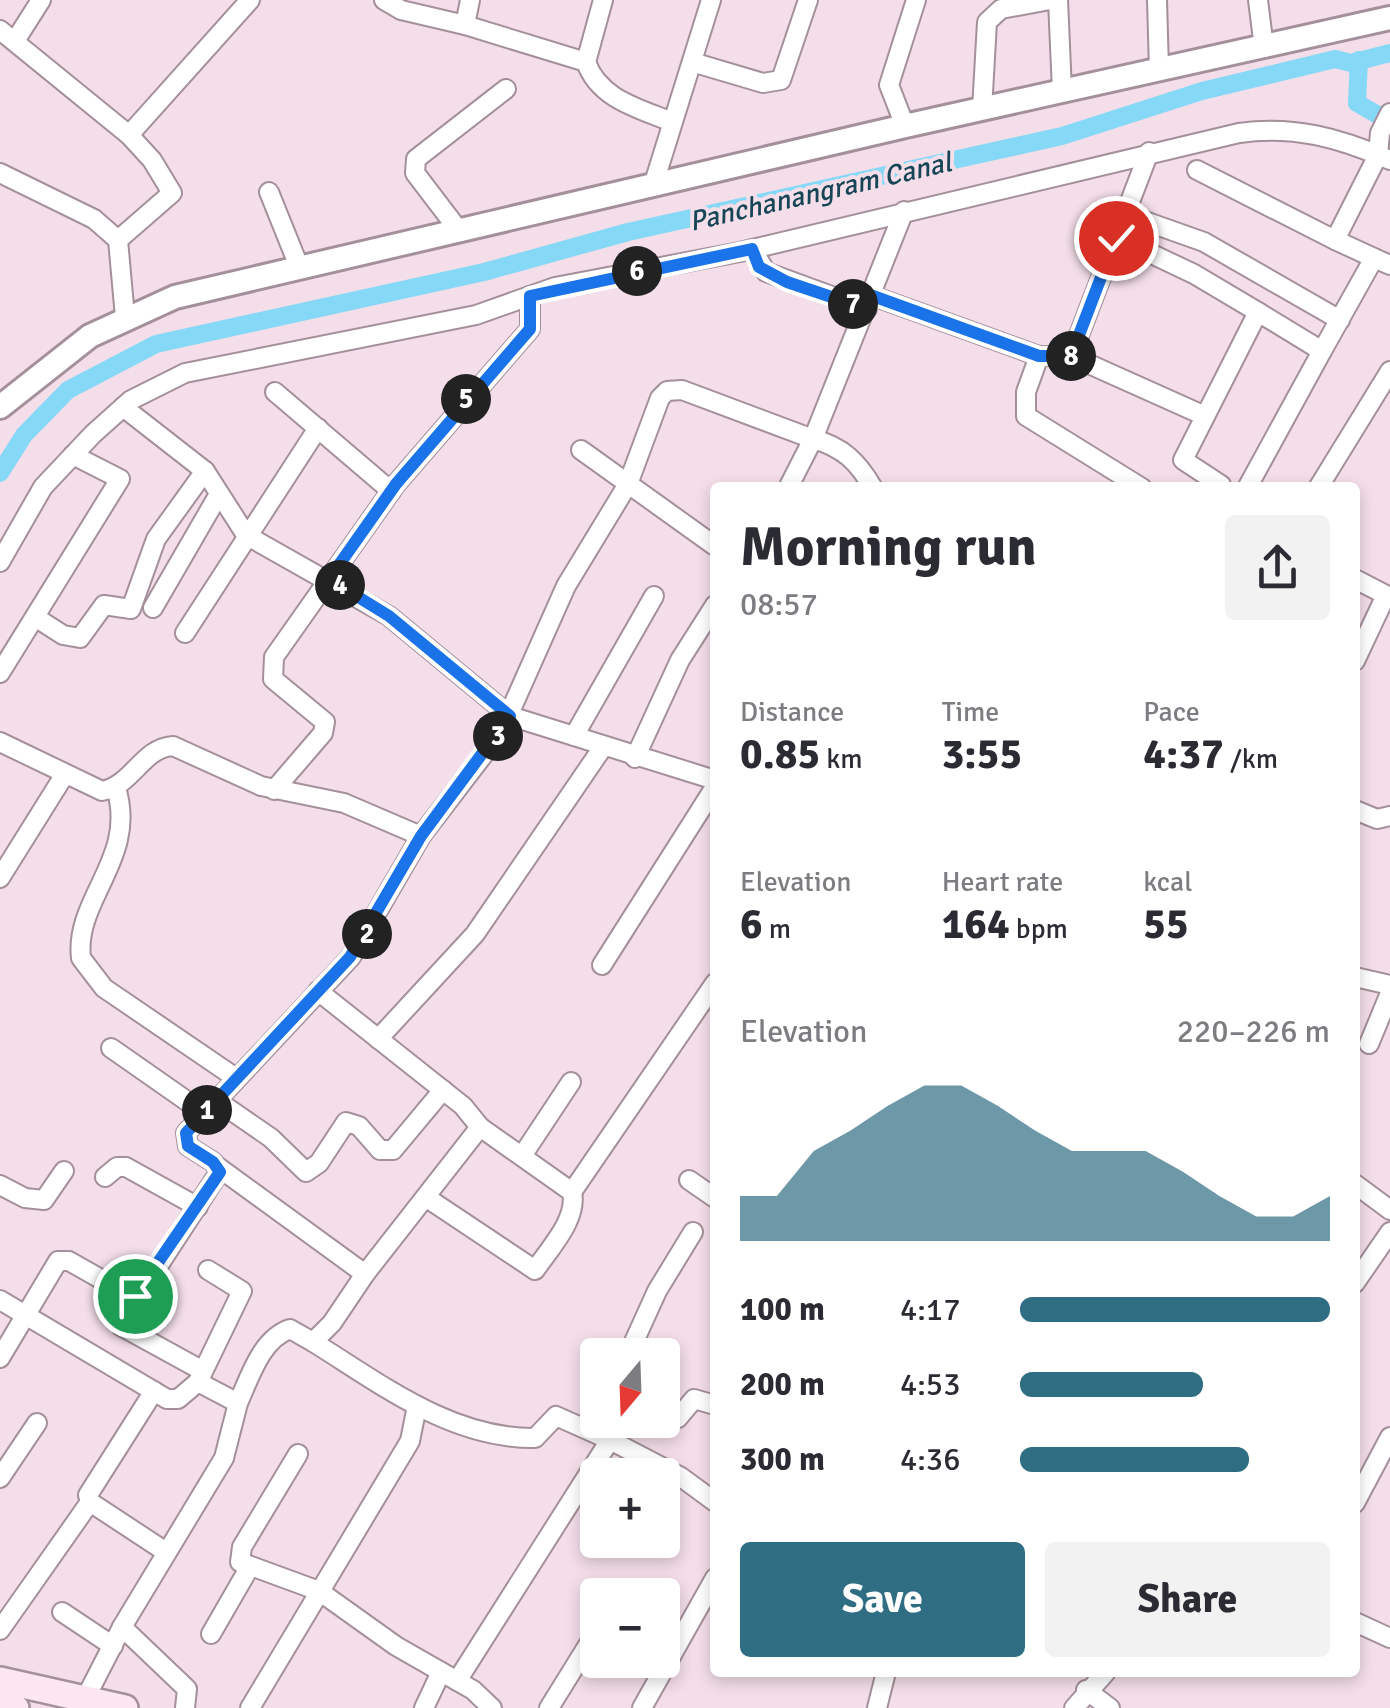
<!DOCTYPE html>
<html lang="en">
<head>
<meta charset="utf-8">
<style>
	:root { --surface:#fff; --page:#f2f2f3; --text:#2b2b33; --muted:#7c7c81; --accent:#2f6d83 }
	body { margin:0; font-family:Signika,sans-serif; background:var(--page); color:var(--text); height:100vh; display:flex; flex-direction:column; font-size:38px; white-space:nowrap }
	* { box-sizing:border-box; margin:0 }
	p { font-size:32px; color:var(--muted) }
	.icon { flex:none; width:55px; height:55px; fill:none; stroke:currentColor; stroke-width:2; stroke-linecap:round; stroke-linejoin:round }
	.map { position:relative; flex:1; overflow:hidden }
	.panel { position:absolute; left:710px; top:482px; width:650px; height:1195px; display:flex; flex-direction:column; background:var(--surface); border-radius:10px; box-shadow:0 5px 15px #0003 }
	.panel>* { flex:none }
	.needle { width:65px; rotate:199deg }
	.fabs { position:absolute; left:580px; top:1338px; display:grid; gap:20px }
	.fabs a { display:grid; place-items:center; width:100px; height:100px; border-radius:10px; background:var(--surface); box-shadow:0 5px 15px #0003; font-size:50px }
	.pin { position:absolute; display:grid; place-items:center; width:85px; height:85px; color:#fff; margin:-42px; border:5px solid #fff; border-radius:50%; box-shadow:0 2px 10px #0007 }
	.km { position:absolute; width:50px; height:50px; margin:-25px; border-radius:50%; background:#222; color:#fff; font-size:28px; line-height:50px; text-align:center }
	.round { display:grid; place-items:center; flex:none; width:105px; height:105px; border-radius:10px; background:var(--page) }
	.overview { display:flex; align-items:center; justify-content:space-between; height:170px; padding:0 30px }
	h1 { font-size:55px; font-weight:700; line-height:75px }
	.figures { display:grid; grid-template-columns:repeat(3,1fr); gap:15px; height:170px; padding:10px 30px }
	.figures div { display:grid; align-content:center }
	.figures b { font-size:42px; font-weight:700 }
	.figures small { font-size:28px; font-weight:400 }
	.figures p { font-size:28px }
	.chart { height:280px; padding:20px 30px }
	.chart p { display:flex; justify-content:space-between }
	.chart svg { width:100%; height:180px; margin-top:10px; fill:var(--accent); opacity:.7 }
	.cta { display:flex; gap:20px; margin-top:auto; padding:20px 30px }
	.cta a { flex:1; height:115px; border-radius:10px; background:var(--accent); color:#fff; font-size:40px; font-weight:700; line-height:115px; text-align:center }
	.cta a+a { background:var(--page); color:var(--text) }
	ul { padding:0 30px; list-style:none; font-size:32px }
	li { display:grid; grid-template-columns:160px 120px 1fr; align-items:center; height:75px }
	li i { height:25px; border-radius:12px; background:var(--accent) }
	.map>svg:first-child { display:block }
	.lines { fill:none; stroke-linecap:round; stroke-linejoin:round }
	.canal { stroke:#86d8f7; stroke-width:18 }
	.minor-casing { stroke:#a4909a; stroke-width:22 }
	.tertiary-casing { stroke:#a4909a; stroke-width:28 }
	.secondary-casing { stroke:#a4909a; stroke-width:30 }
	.minor { stroke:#fff; stroke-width:18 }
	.tertiary { stroke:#fff; stroke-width:22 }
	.secondary { stroke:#fbe6f1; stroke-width:25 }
	.route-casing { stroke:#fff; stroke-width:20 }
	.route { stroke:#1a73e8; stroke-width:12 }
	.labels { text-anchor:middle; stroke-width:8; stroke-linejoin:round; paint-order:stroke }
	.water-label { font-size:28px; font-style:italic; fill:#164656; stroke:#f4dee9 }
</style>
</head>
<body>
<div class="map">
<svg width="1390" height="1708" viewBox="0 0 1390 1708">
	<rect width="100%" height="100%" fill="#f4dee9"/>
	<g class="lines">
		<g class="canal">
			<path d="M 1359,60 L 1357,103 L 1390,122"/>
			<path d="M 0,473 L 24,435 L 68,390 L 156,344 L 484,272 L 628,232 L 1062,136 L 1202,91 L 1335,59 L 1351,63 L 1390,53"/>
		</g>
		<g class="minor-casing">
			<g id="minor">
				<path d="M 384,0 L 401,10 L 465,25"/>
				<path d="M 470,0 L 465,25 L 586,62 L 603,0"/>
				<path d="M 1058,0 L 1062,91"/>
				<path d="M 1157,0 L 1159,70"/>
				<path d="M 1258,0 L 1264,48"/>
				<path d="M 0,30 L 129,135 L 152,160 L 172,193 L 118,240 L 125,317"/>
				<path d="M 15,41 L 41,0"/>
				<path d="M 586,62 C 599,99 638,108 672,122"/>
				<path d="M 692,62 L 763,83 L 781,80 L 808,0"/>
				<path d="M 982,110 L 987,22 L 1001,9 L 1050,0"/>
				<path d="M 905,126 L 889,85 L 916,0"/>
				<path d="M 129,135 L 250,0"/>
				<path d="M 1197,170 L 1335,240"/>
				<path d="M 0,173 L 94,219 L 118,240"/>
				<path d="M 653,186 L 711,0"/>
				<path d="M 269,192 L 300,269"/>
				<path d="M 1125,214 L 1204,242 L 1340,320"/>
				<path d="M 460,232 L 415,173 L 416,159 L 506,89"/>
				<path d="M 1116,237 L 1194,274 L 1258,312"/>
				<path d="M 752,249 L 766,272 L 867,309"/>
				<path d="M 1374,258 L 1335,240 L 1378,155 L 1380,133 L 1390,113"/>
				<path d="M 873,296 L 1039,356 L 1071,356 L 1205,416"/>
				<path d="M 1322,351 L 1374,258 L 1390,265"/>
				<path d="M 1039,356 L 1026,392 L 1026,416 L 1142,488"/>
				<path d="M 1071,356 L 1149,152"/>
				<path d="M 275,392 L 391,491"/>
				<path d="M 123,407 L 205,471 L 246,535 L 389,616 L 510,716 L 715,780"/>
				<path d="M 581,450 L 715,546"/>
				<path d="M 1221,485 L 1183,460 L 1258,312 L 1322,351 L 1247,488"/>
				<path d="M 788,488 L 813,439 C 843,447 858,462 873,488"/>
				<path d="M 1318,488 L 1390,371"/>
				<path d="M 0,562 L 43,487 L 93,434 L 131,400 L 185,373 L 476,315 L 555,287 L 740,252 L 1239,133 C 1293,125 1340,138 1390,160"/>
				<path d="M 1355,579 L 1386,595 L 1355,661"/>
				<path d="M 153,608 L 219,494"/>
				<path d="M 35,617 L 63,635 L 80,638 L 104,605 L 131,609 L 156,539 L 205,471"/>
				<path d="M 185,633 L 318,428"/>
				<path d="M 0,673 L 120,479 L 73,455"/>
				<path d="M 574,736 L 654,596"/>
				<path d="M 0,742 L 102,791 C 133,785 142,748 173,746 L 261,786 L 344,803 L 421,836"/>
				<path d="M 635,758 L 680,660 L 715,605"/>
				<path d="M 116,788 C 138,858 74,899 81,958 L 104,988 L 236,1078"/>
				<path d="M 274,790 L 323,733 L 325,722 L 273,679 L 274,657 L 396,484 L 530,329 L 530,296"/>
				<path d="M 1355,810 L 1377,819 L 1390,816"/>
				<path d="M 0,878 L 65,774"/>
				<path d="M 602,965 L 715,787"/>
				<path d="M 1355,977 L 1390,985"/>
				<path d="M 378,1039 L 475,934 L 603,747"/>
				<path d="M 1369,1044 L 1390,993"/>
				<path d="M 111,1048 L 204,1113"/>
				<path d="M 216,1100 L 271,1138 L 306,1172 L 319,1163 L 346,1122 L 359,1126 L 380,1150 L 393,1150 L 443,1090"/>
				<path d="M 522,1156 L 571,1082"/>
				<path d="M 218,1167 L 365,1274"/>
				<path d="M 105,1177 L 117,1167 L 126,1167 L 198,1207"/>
				<path d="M 689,1180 L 715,1198"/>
				<path d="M 1355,1184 L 1390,1210"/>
				<path d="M 0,1185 L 25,1198 L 44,1200 L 64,1171"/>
				<path d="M 572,1192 L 715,983"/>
				<path d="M 427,1198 L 535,1270 C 550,1248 578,1219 572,1192 L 480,1127"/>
				<path d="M 1355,1283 L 1390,1232"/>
				<path d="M 135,1296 L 122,1315 L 121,1326 L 203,1371"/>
				<path d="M 0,1300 L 167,1399 L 178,1399 L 198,1382 L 238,1403 L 224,1458 L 122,1627 L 85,1699"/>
				<path d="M 313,1342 C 381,1384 451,1439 535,1438 L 556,1416 L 610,1440 L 457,1681"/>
				<path d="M 628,1355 L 657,1291 L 693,1232"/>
				<path d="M 0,1358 L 58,1261 L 69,1261 L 127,1294 L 142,1291 L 220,1171 L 213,1162 L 188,1146 L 186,1133 L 351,957 L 421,836 L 501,732 L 566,586 L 628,484 L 660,398 L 667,391 L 682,390 L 813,439 L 904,211"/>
				<path d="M 198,1382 L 242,1291 L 208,1270"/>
				<path d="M 154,1391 L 88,1495 L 90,1502 L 166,1552"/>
				<path d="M 238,1403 C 250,1377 261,1339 290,1329 L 313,1342 L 332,1323 L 365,1274 L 480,1127 L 463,1106 L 318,991"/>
				<path d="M 662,1416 L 678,1418 L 694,1399 L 715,1405"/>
				<path d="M 612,1420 L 610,1440 L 681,1477 L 715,1502"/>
				<path d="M 298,1454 L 242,1547 L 240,1562 L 319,1591 L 396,1646 L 473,1690 L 492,1708"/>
				<path d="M 0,1478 L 37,1423"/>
				<path d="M 1355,1503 L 1390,1437"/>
				<path d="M 62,1612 L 113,1646"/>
				<path d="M 1355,1622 L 1390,1638"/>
				<path d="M 122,1627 L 187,1689 L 185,1708"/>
				<path d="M 0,1630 L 90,1502"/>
				<path d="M 211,1634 L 249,1568"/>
				<path d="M 1086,1690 L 1110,1708"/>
				<path d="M 250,1708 L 410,1441 L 417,1406"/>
				<path d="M 424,1708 L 441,1672"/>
				<path d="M 549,1708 L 598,1629"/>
				<path d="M 642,1708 L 715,1578"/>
				<path d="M 877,1708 L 886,1672"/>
				<path d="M 1074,1708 L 1106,1672"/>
			</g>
		</g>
		<g class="tertiary-casing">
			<path id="tertiary" d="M 0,407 L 90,336 L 175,297 L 905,126 L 1390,18"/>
		</g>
		<g class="secondary-casing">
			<g id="secondary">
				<path d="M 0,1680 L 125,1708"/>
				<path d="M 0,1705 L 16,1708"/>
			</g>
		</g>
		<use href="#minor" class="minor"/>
		<use href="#tertiary" class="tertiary"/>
		<use href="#secondary" class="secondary"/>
	</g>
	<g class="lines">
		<g class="route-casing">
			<path id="route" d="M 135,1296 L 220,1172 L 213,1162 L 188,1146 L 186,1133 L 350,957 L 421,836 L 510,716 L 389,616 L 329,579 L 396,484 L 530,329 L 530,296 L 752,249 L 759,267 L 787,282 L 867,309 L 873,296 L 1039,356 L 1071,356 L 1116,238"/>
		</g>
		<use href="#route" class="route"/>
	</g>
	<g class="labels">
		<g class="water-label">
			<text transform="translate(820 191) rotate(-13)" y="10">Panchanangram Canal</text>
		</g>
	</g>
</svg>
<div class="fabs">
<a><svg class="needle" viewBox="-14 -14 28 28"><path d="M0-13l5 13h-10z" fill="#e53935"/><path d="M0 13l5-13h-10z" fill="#7c7c81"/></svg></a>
<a>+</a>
<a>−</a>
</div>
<div class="pin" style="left:135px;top:1296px;background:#1e9e55"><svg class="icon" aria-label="arrive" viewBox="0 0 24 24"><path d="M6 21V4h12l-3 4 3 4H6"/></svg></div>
<div class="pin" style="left:1116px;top:238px;background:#d93025"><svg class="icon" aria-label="check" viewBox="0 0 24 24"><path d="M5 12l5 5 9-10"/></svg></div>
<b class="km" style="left:207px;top:1110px">1</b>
<b class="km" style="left:367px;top:934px">2</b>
<b class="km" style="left:498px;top:736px">3</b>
<b class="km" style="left:340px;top:585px">4</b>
<b class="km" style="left:466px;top:399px">5</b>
<b class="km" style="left:637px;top:271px">6</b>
<b class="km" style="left:853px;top:304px">7</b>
<b class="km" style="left:1071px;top:356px">8</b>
<section class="panel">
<div class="overview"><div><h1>Morning run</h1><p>08:57</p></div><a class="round"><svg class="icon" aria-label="share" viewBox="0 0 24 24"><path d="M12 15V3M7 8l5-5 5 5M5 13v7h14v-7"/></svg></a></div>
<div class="figures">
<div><p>Distance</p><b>0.85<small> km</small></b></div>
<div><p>Time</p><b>3:55</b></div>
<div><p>Pace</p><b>4:37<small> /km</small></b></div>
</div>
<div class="figures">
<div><p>Elevation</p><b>6<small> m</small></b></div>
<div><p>Heart rate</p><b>164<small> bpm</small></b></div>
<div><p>kcal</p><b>55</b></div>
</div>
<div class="chart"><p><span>Elevation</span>220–226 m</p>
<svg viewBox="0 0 160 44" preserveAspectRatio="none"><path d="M0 44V33L10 33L20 22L30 17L40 11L50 6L60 6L70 11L80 17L90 22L100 22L110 22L120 27L130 33L140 38L150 38L160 33V44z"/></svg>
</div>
<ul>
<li><b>100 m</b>4:17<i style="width:100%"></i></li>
<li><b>200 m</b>4:53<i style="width:59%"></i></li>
<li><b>300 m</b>4:36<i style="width:74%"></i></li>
</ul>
<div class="cta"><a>Save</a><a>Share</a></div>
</section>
</div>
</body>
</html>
